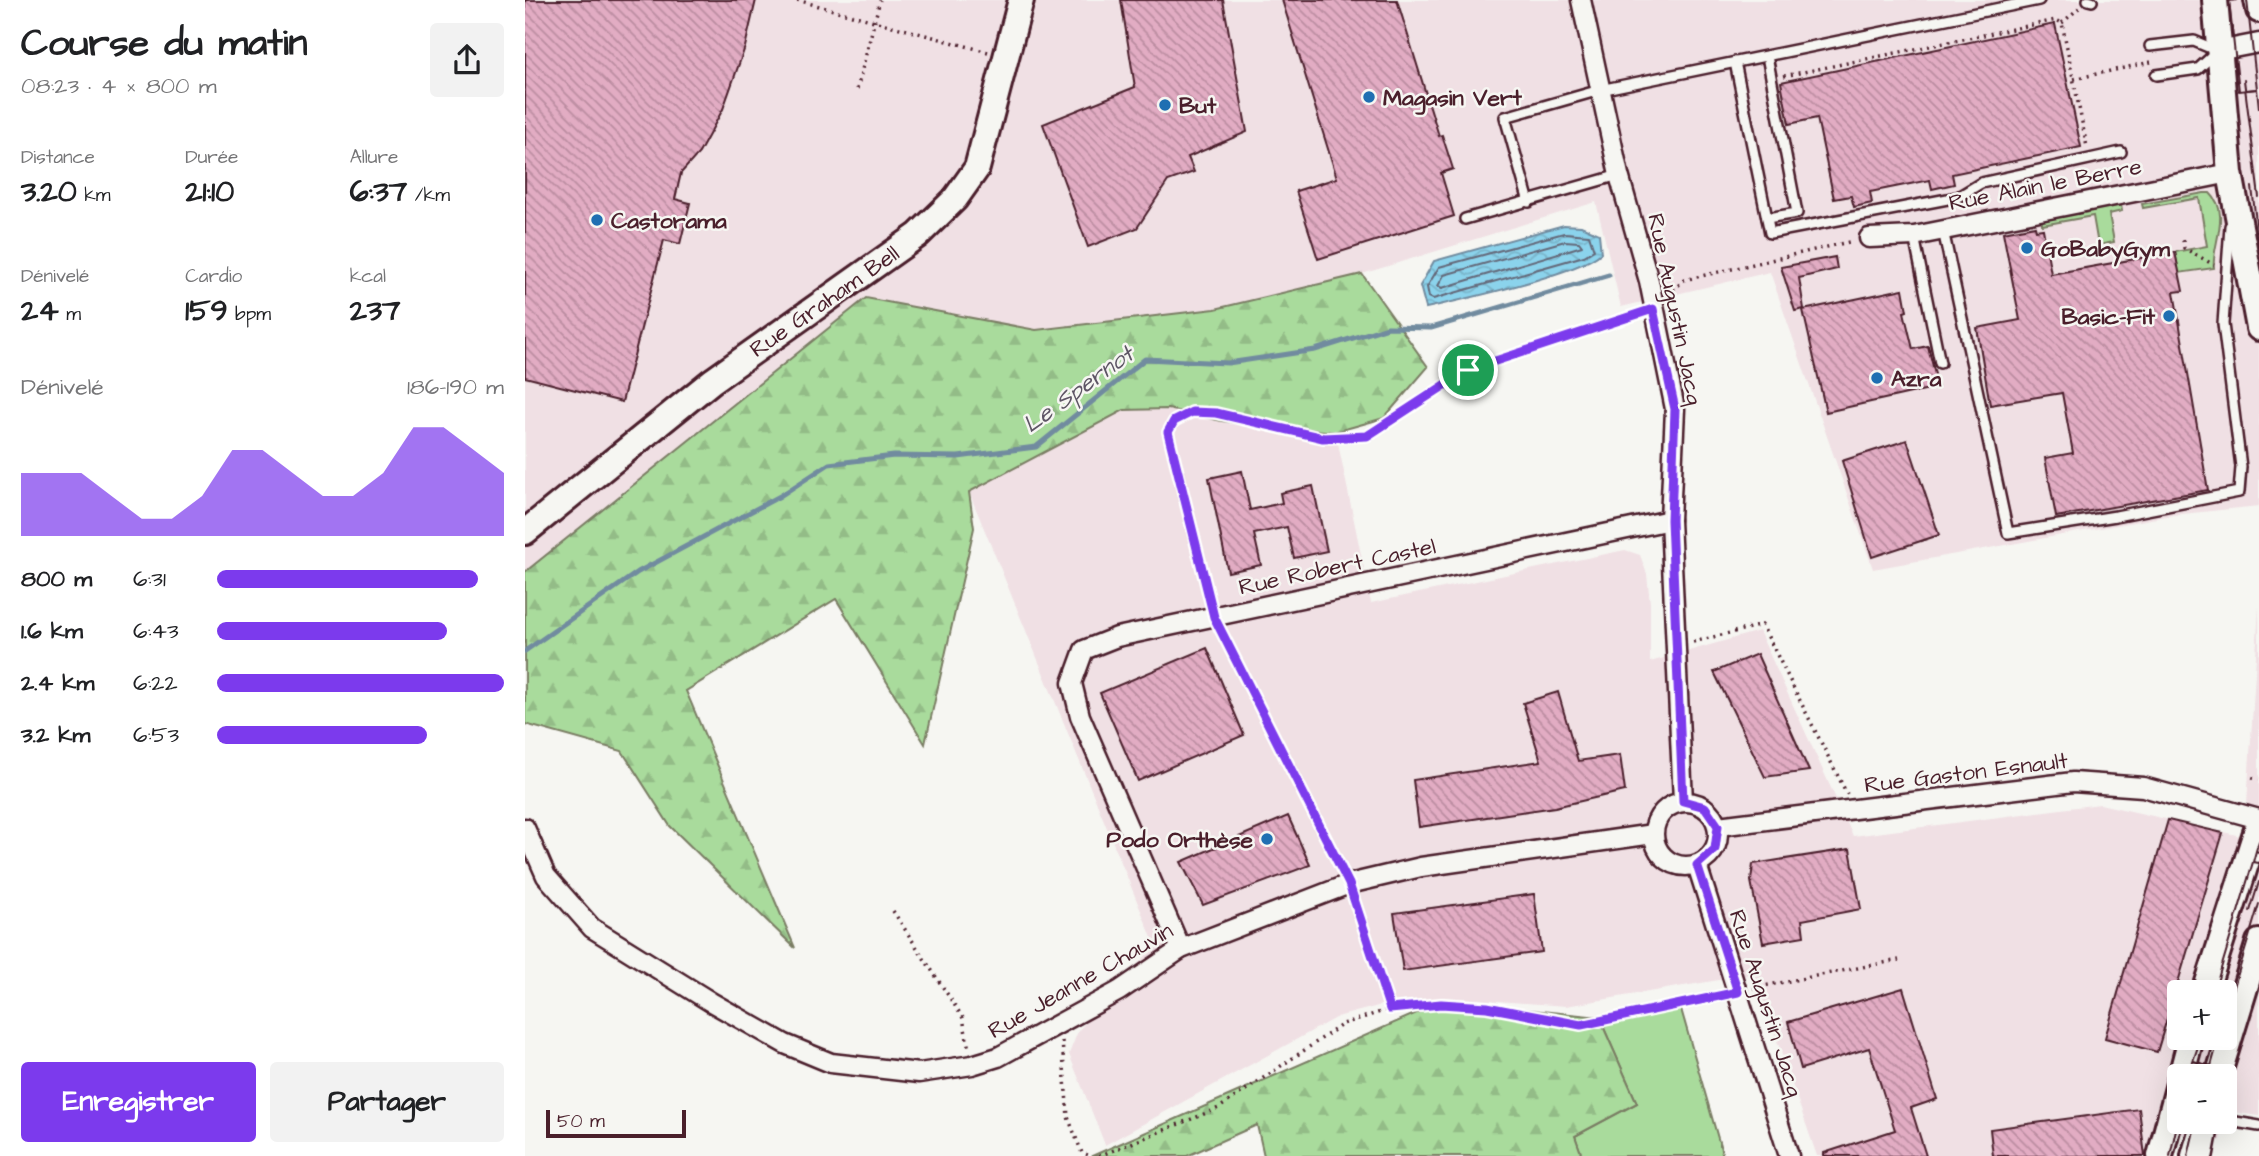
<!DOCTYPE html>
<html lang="fr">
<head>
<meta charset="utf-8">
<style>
	:root { --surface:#fff; --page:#f2f2f2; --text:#202124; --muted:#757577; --accent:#7c3aed }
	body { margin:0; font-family:"Architects Daughter",sans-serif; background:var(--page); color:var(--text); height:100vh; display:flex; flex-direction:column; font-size:26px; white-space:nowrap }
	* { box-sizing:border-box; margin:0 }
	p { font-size:23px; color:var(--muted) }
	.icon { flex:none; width:38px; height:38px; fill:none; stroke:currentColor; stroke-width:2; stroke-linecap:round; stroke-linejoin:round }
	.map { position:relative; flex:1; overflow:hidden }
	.panel { display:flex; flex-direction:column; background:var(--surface); width:525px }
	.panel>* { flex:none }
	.tools { position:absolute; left:1642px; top:980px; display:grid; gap:14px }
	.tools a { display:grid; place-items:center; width:70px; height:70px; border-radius:7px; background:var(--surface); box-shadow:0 7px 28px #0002; font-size:35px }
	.scale { position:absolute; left:21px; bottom:18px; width:140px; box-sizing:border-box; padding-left:7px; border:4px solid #4a1f2b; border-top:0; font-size:19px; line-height:24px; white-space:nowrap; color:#4a1f2b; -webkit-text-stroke:5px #f6f6f2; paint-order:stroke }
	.pin { position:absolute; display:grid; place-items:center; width:60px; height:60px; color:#fff; margin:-30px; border:4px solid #fff; border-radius:50%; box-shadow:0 2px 7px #0007 }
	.round { display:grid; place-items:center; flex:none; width:74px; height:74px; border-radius:7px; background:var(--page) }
	.summary { display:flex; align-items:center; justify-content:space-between; height:119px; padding:0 21px }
	h1 { font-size:38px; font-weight:800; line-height:52px }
	.stats { display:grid; grid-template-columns:repeat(3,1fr); gap:10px; height:119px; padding:7px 21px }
	.stats div { display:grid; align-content:center }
	.stats b { font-size:30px; font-weight:800 }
	.stats small { font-size:19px; font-weight:400 }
	.stats p { font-size:19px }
	.chart { height:196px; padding:14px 21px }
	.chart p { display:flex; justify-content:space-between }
	.chart svg { width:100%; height:126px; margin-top:7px; fill:var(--accent); opacity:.7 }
	.action { display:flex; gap:14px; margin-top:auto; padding:14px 21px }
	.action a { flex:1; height:80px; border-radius:7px; background:var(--accent); color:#fff; font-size:28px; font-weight:800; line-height:80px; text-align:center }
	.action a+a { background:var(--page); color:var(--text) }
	ul { padding:0 21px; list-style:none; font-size:23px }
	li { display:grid; grid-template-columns:112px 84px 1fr; align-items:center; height:52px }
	li i { height:18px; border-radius:9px; background:var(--accent) }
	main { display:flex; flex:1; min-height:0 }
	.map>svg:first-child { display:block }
	.built { fill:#f0e0e4; fill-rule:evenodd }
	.grass { fill:#a9db9c; stroke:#7a7d64; stroke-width:2 }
	.forest { fill:url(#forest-firs); stroke:#7a7d64; stroke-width:2 }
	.water { fill:url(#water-waves); stroke:#718b9f; stroke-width:2 }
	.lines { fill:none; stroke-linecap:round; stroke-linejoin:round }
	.shore { stroke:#646778; stroke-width:2 }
	.stream { stroke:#718b9f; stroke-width:5 }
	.building { fill:url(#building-back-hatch); stroke:#4a1f2b; stroke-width:2 }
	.lane-casing { stroke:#4a1f2b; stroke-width:14 }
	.street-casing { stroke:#4a1f2b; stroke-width:23 }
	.secondary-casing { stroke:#4a1f2b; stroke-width:30 }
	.path { stroke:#4a1f2b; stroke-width:3.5; stroke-dasharray:2 5; stroke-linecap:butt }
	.lane { stroke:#f6f6f2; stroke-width:9 }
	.street { stroke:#f6f6f2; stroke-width:18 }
	.secondary { stroke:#f6f6f2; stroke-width:24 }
	.tram { stroke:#4a1f2b; stroke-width:2 }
	.route-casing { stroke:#fff; stroke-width:14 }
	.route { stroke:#7c3aed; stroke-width:9 }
	.poi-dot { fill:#1f6fb2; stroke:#f6f6f2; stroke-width:2.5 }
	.labels { text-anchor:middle; stroke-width:5; stroke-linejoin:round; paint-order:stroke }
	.poi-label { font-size:23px; font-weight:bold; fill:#4a1f2b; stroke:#f6f6f2; text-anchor:start }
	.street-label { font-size:23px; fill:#4a1f2b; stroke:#f6f6f2 }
	.water-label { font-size:24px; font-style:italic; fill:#5e5565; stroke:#f6f6f2 }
</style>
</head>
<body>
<main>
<section class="panel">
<div class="summary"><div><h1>Course du matin</h1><p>08:23 · 4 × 800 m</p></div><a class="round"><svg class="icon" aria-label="share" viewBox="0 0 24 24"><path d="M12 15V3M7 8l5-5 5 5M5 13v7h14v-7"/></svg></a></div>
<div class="stats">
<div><p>Distance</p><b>3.20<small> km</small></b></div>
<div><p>Durée</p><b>21:10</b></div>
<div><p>Allure</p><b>6:37<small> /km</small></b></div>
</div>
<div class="stats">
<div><p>Dénivelé</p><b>24<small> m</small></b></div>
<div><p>Cardio</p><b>159<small> bpm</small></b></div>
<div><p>kcal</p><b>237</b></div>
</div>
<div class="chart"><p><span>Dénivelé</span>186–190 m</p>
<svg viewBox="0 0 160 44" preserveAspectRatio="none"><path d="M0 44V22L10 22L20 22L30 30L40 38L50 38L60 30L70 14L80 14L90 22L100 30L110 30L120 22L130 6L140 6L150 14L160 22V44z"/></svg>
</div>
<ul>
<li><b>800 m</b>6:31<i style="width:91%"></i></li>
<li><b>1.6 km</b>6:43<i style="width:80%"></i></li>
<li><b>2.4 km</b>6:22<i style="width:100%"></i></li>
<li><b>3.2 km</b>6:53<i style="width:73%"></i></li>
</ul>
<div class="action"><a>Enregistrer</a><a>Partager</a></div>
</section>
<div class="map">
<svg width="1734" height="1156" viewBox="0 0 1734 1156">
	<defs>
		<pattern id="forest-firs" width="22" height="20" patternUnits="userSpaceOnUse" patternTransform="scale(1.75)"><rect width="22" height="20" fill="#a9db9c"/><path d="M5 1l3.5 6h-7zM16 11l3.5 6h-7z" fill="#93bc87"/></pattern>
		<pattern id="water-waves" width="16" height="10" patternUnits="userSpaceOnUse" patternTransform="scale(1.75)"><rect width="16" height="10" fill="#8bd3ec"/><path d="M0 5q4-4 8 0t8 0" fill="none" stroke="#79b5cb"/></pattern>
		<pattern id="building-back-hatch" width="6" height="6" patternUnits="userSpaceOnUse" patternTransform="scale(1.75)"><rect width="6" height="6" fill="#e2acc3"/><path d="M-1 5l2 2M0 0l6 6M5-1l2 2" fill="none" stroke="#b98b9f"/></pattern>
	</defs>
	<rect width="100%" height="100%" fill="#f6f6f2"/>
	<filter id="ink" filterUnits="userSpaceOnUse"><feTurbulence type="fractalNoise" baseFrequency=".0143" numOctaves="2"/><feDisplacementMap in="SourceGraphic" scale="14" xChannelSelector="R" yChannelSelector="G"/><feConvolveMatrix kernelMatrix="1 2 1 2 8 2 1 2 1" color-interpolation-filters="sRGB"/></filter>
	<g filter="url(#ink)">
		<g class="built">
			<path d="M 0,0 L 1734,0 L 1734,506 L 1648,515 L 1348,569 L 1245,272 L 1096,307 L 1071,202 L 837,274 L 690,309 L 511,330 L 341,298 L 0,572 Z"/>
			<path d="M 643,409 L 791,443 L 813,443 L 846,603 L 1100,550 L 1115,555 L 1122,574 L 1125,603 L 1125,662 L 1234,631 L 1328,836 L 1575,804 L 1720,837 L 1734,606 L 1734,1116 L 1702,1111 L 1695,1141 L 1633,1130 L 1628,1156 L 1292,1156 L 1229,974 L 1041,1006 L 919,997 L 868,1002 L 812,1017 L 580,1145 L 544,1054 L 553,1031 L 630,945 L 444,492 L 599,410 ZM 1654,992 L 1699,992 L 1699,1038 L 1654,1038 ZM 1654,1076 L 1699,1076 L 1699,1122 L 1654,1122 Z"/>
		</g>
		<g class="grass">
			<path d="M 1679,193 L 1685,193 C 1707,214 1686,246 1689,268 L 1654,273 L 1650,252 L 1682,246 L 1674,198 L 1618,208 L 1617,204 Z"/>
			<path d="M 1596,205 L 1597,211 L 1584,214 L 1589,242 L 1573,245 L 1568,216 L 1517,225 L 1517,220 Z"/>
			<path d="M 1154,1002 L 1198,1156 L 1057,1156 L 1050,1136 L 1112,1103 L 1074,1017 Z"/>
		</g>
		<g class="forest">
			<path d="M 837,274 L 903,367 L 859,418 L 810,432 L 697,421 L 643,409 L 599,410 L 444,492 L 449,528 L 400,744 L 311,599 L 161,691 L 270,948 L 145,826 L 97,751 L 0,724 L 0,572 L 341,298 L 511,330 L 690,309 Z"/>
			<path d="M 919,1001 L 1074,1017 L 1112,1103 L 1050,1136 L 1057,1156 L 739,1156 L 732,1125 L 662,1156 L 567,1156 Z"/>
		</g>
		<path class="water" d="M 1039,225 L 1056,226 L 1074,234 L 1076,253 C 1054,274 936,300 901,308 L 895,286 L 909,261 Z"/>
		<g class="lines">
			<g class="shore">
				<path d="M 1039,233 L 1064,235 L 1069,250 L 1059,256 L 908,299 L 904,297 L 902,287 L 914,267 Z"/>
				<path d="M 1040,241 L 1054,242 L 1057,246 L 917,288 L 913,286 L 919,275 Z"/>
			</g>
			<path class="stream" d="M 0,651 L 113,572 L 255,496 L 304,464 L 369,456 L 433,457 L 511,447 L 620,359 L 703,363 L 790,350 L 863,327 L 906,328 L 1084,275"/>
		</g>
		<g class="building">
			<path d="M 0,0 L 231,0 L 220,47 L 198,109 L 174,153 L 156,173 L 150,199 L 165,203 L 155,244 L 139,240 L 97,402 L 0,377 Z"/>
			<path d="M 596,0 L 698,0 L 722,132 L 663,157 L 669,172 L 643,181 L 612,228 L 563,247 L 518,124 L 610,87 Z"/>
			<path d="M 757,0 L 872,0 L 914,136 L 917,135 L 928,169 L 916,173 L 929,216 L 793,259 L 771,191 L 812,178 Z"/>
			<path d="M 1530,24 L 1556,147 L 1427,174 L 1429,184 L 1407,189 L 1405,180 L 1345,192 L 1347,203 L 1329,207 L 1326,196 L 1309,199 L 1292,118 L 1264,124 L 1256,82 Z"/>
			<path d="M 1510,226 L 1511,230 L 1518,229 L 1526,274 L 1650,252 L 1658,291 L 1649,292 L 1683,490 L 1531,517 L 1520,458 L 1548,453 L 1537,393 L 1465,405 L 1452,328 L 1495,320 L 1478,232 Z"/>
			<path d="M 1310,257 L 1312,269 L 1274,278 L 1279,309 L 1270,311 L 1256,267 Z"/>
			<path d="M 1378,289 L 1382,311 L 1379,312 L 1388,349 L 1403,346 L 1413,387 L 1301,412 L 1278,310 Z"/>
			<path d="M 1382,440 L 1414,535 L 1347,557 L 1317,461 Z"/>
			<path d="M 717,471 L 725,510 L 757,503 L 755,493 L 788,486 L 802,551 L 769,558 L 762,527 L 729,534 L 736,565 L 703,572 L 684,478 Z"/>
			<path d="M 682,648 L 719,735 L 613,781 L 575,693 Z"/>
			<path d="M 1232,654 L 1284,771 L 1240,777 L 1189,672 Z"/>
			<path d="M 1033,692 L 1053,761 L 1095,755 L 1100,791 L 1030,807 L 894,827 L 888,780 L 1016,761 L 998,703 Z"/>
			<path d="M 763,816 L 785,865 L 678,905 L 656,862 Z"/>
			<path d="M 1643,820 L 1698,833 L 1632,1052 L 1580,1038 Z"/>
			<path d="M 1325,849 L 1336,909 L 1277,920 L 1279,936 L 1238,943 L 1226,881 L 1228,864 Z"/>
			<path d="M 1009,894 L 1017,952 L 878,971 L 869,913 Z"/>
			<path d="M 1378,988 L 1412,1099 L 1386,1108 L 1401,1156 L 1299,1156 L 1299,1153 L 1370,1130 L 1344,1048 L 1276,1069 L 1263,1022 Z"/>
			<path d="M 1614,1109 L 1620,1156 L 1468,1156 L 1465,1129 Z"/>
		</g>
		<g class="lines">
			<g class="lane-casing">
				<g id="lane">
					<path d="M 1563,0 L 1567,1"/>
					<path d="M 1625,46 L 1669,41 L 1693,51 L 1673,69 L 1631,75"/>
					<path d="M 1242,56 L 1272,213 L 1242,218"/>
					<path d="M 1210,62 L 1245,233 L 1433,197 L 1456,183 L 1596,152"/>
					<path d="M 1004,202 L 980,117 L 1075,90 L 1514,0"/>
					<path d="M 940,219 L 1094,175"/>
					<path d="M 1418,230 L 1483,533 L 1591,516 L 1714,492 L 1716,467 L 1698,324 L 1705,226"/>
					<path d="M 1389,236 L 1415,363"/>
					<path d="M 1699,1120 L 1734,1126"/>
					<path d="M 1683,1156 L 1688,1130"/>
				</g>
			</g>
			<g class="street-casing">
				<g id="street">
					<path d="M 1056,0 L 1094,175 L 1124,281 L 1150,409 L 1145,520 L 1158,801"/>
					<path d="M 1693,51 L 1734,43"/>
					<path d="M 1344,238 L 1389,236 L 1705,173"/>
					<circle cx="1161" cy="834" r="32"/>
					<path d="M 1193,826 L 1548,782 L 1618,787 L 1734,819"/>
					<path d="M 0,828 L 21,876 L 67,928 L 186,1002 L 260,1044 L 306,1063 L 394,1073 L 447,1065 L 473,1057 L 594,991 L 656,949 L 824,884 L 896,867 L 1128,834"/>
					<path d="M 1172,865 L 1264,1156"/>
					<path d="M 656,949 L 555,716 L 547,683 L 559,650 L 592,637 L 1145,520"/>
				</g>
			</g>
			<g class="secondary-casing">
				<g id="secondary">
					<path d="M 1690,0 L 1705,173 L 1734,328"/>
					<path d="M 1732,0 L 1734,10"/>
					<path d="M 0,532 L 187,381 L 393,235 L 430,199 L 452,168 L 496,0"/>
					<path d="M 1680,992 L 1734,823"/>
					<path d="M 1693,1076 L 1734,942"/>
					<path d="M 1635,1156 L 1666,1038"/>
					<path d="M 1669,1156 L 1679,1122"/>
				</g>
			</g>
			<g class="path">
				<path d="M 272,0 L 463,52"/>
				<path d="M 1537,23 L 1554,8"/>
				<path d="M 1259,76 L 1531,20 L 1537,23 L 1562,147"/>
				<path d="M 1549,79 L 1626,62"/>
				<path d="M 332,89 L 355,0"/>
				<path d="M 1658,240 L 1659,248 L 1689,265"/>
				<path d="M 1143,295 L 1159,280 L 1328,241"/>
				<path d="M 685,601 L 643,432 L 649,421 L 667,412 L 691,413 L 798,438 L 842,436 L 943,370 L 1114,314"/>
				<path d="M 696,631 L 816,868"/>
				<path d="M 1168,642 L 1237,625 L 1322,794"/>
				<path d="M 1727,778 L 1734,779"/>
				<path d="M 830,901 L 865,1009 L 916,1004 L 962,1007 L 1056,1025 L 1196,995"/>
				<path d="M 368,911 L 438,1018 L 444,1050"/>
				<path d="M 1228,988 L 1374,960"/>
				<path d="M 537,1041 L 543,1117 L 557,1153 L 566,1156"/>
				<path d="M 574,1156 L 694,1108 L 818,1024 L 865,1009"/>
			</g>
			<use href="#lane" class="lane"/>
			<use href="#street" class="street"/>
			<use href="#secondary" class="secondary"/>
			<g class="tram">
				<path d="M 1712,0 L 1704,1 L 1714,91 L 1732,89 L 1722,0"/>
				<path d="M 1719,80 L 1734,197"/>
				<path d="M 1721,90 L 1732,89 L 1734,108"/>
				<path d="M 1727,187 L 1734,249"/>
				<path d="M 1725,911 L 1734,882"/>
				<path d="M 1689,992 L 1728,862 L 1734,863 L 1728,862 L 1731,851 L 1734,852 L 1731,851 L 1734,841"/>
				<path d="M 1699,1020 L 1734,904"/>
				<path d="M 1676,1038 L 1668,1061 L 1686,1066 L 1694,1038"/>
				<path d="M 1681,1076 L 1665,1072 L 1668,1061 L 1686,1066 L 1683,1076"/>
				<path d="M 1645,1156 L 1654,1116"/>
				<path d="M 1663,1156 L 1671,1122"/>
			</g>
		</g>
	</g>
	<g class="lines" filter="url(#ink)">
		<g class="route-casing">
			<path id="route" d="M 1128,309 L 1150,409 L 1146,520 L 1158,801 L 1180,807 L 1193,826 L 1190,849 L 1172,865 L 1213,992 L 1056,1025 L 962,1007 L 916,1004 L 865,1009 L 824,884 L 689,617 L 643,432 L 649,421 L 667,412 L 691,413 L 798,438 L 842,436 L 943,370 Z"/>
		</g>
		<use href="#route" class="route"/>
	</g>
	<g class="poi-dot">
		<circle cx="844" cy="97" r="7"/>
		<circle cx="640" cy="105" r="7"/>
		<circle cx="72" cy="220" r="7"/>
		<circle cx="1502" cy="248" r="7"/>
		<circle cx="1644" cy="316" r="7"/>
		<circle cx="1352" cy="378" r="7"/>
		<circle cx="742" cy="839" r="7"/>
	</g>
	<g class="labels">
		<g class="poi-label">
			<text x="858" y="105">Magasin Vert</text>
			<text x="654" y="113">But</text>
			<text x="86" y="228">Castorama</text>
			<text x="1516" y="256">GoBabyGym</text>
			<text x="1630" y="324" text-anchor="end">Basic-Fit</text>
			<text x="1366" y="386">Azra</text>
			<text x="728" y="847" text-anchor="end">Podo Orthèse</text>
		</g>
		<g class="street-label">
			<text transform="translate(1520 184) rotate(-11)" y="8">Rue Alain le Berre</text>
			<text transform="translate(299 301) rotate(-35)" y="8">Rue Graham Bell</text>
			<text transform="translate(1151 309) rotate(78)" y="8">Rue Augustin Jacq</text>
			<text transform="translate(812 566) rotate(-12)" y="8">Rue Robert Castel</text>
			<text transform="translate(1441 772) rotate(-7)" y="8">Rue Gaston Esnault</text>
			<text transform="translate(555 980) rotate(-30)" y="8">Rue Jeanne Chauvin</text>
			<text transform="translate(1242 1003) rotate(72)" y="8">Rue Augustin Jacq</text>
		</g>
		<g class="water-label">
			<text transform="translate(553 389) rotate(-36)" y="8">Le Spernot</text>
		</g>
	</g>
</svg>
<div class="tools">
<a>+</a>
<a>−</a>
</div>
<div class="scale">50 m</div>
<div class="pin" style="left:943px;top:370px;background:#1e9e55"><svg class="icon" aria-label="arrive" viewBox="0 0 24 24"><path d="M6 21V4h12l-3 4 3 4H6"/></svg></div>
</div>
</main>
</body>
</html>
